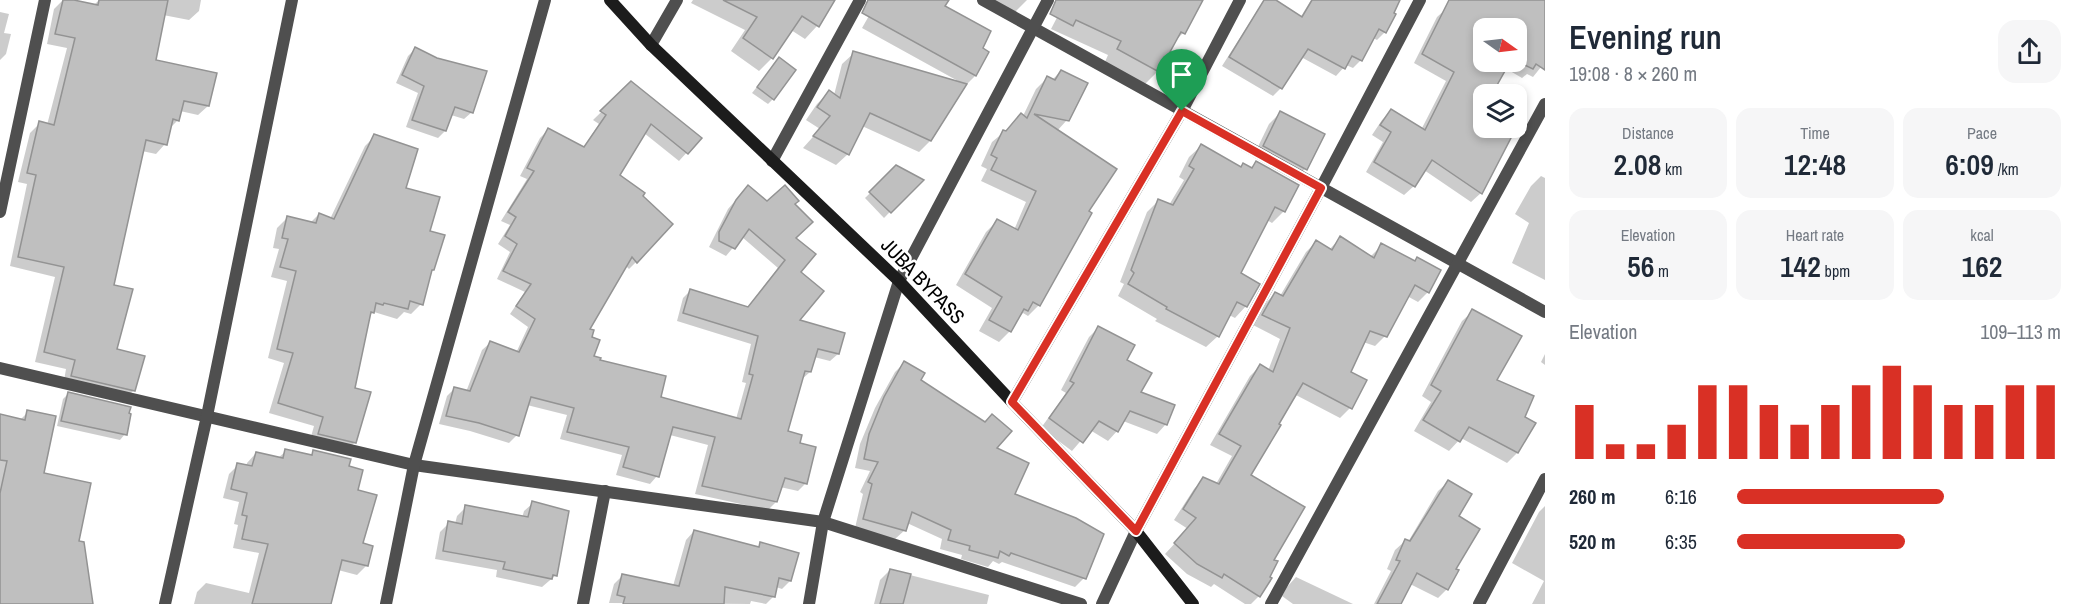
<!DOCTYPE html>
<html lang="en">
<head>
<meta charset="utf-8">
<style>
	:root { --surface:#fff; --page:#f6f6f7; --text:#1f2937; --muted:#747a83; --accent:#d93025 }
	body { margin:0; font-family:"Archivo Narrow",sans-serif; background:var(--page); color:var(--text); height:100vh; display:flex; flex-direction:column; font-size:22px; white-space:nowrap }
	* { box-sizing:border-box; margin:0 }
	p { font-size:20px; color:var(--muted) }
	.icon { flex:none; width:33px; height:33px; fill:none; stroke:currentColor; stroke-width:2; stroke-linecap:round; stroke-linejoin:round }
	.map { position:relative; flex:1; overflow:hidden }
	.drawer { display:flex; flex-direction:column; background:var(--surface); width:540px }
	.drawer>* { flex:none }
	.needle { width:39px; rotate:104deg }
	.fabs { position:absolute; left:1473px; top:18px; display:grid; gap:12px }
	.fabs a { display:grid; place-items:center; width:54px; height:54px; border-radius:12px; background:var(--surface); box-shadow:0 3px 9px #0003; font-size:30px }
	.pin { position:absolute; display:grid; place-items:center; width:51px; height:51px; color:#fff; margin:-62px -26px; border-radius:50% 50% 50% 0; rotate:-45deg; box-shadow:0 0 6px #0007 }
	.pin .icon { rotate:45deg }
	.round { display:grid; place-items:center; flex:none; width:63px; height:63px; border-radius:18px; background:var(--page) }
	.summary { display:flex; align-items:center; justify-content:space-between; height:102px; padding:0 24px }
	h1 { font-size:33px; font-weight:600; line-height:45px }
	.metrics { display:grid; grid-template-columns:repeat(3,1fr); gap:9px; height:102px; padding:6px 24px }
	.metrics div { display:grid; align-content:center; border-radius:15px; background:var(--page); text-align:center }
	.metrics b { font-size:30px; font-weight:600 }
	.metrics small { font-size:16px; font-weight:400 }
	.metrics p { font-size:16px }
	.chart { height:168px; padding:12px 24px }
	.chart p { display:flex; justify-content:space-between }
	.chart svg { width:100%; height:108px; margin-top:6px; stroke:var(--accent); stroke-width:6 }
	ul { padding:0 24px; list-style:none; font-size:20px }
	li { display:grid; grid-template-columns:96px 72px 1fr; align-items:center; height:45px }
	li i { height:15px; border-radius:8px; background:var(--accent) }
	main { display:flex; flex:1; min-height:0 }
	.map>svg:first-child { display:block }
	.shadow { fill:#0003; fill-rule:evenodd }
	.building { fill:#bfbfbf; stroke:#939393; stroke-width:1.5 }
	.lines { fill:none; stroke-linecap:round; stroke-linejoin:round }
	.street { stroke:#4f4f4f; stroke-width:12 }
	.secondary { stroke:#1c1c1c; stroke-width:12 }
	.route-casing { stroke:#fff; stroke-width:12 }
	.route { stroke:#d93025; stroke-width:8 }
	.labels { text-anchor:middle; stroke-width:5; stroke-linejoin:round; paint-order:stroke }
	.street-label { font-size:20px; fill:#000; stroke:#fff }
</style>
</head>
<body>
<main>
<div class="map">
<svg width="1545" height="604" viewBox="0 0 1545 604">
	<rect width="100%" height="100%" fill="#fff"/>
	<g class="shadow">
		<path d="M 63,0 L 93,6 L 99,0 L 201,0 L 199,11 L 189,20 L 163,15 L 155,62 L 208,106 L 198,115 L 180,111 L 178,120 L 169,129 L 165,144 L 156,154 L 142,151 L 112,286 L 115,350 L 134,390 L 124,400 L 63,386 L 66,369 L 35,362 L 55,277 L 10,266 L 27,184 L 18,182 L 30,133 L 40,123 L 47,125 L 67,48 L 47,44 L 54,9 Z"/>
		<path d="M 693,0 L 834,0 L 817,26 L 805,39 L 791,30 L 772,58 L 759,71 L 731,51 L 745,30 L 691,3 Z"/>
		<path d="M 878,0 L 947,0 L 943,7 L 980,49 L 987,52 L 975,76 L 965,86 L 930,141 L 919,152 L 862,126 L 848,154 L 836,165 L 803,148 L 820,129 L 806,120 L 817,104 L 829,92 L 834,95 L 842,64 L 854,53 L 958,81 L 862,28 Z"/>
		<path d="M 993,0 L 1027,0 L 1015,12 Z"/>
		<path d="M 1069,0 L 1203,0 L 1183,33 L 1174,42 L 1158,71 L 1143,86 L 1104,64 L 1108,55 L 1051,29 L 1063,6 Z"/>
		<path d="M 1264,0 L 1273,0 L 1300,18 L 1311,0 L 1398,0 L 1385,32 L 1377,40 L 1373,38 L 1361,60 L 1353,68 L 1346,65 L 1336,76 L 1301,57 L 1281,88 L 1273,96 L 1222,66 Z"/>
		<path d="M 1461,0 L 1545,0 L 1545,62 L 1533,77 L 1527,74 L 1522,78 L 1505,68 L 1491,94 L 1484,94 L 1478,117 L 1484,128 L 1497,128 L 1511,135 L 1481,193 L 1471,202 L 1424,170 L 1414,186 L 1404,195 L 1366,172 L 1383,142 L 1372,135 L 1382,120 L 1391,111 L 1421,130 L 1446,81 L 1414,63 L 1437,17 L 1447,8 ZM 1484,28 L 1516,28 L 1516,62 L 1484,62 Z"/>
		<path d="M 0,12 L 9,14 L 4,33 L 11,34 L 6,54 L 0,60 Z"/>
		<path d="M 415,49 L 472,112 L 464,119 L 451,115 L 445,131 L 438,138 L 406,127 L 418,93 L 396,83 L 408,56 Z"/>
		<path d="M 779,59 L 773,99 L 768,104 L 752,93 Z"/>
		<path d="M 1061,71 L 1067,120 L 1057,131 L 1086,212 L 1039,305 L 1028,316 L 1023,313 L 1010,331 L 999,342 L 979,331 L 992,308 L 956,285 L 986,232 L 997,221 L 1014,230 L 1026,202 L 981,181 L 987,169 L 981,166 L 992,142 L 1023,116 L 1036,89 L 1047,78 L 1052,80 Z"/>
		<path d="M 631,83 L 700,138 L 679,161 L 644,133 L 618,175 L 636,262 L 629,269 L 626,266 L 588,329 L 592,356 L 659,398 L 736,419 L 746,383 L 742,382 L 751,344 L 677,321 L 683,298 L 691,290 L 747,308 L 778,268 L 742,237 L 726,256 L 709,247 L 728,209 L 741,194 L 767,203 L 793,205 L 794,238 L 799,273 L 797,321 L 838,354 L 830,361 L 814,357 L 810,372 L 801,380 L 786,432 L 799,444 L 806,483 L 798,491 L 780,487 L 776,502 L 768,510 L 695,494 L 708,445 L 670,435 L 657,476 L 650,484 L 616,475 L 622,455 L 560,439 L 567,415 L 527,405 L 517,435 L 509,443 L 470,431 L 439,424 L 447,396 L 455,388 L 466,392 L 482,350 L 490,343 L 516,353 L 528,327 L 510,314 L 525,292 L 497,279 L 510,252 L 498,244 L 510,225 L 501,221 L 527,179 L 520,176 L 540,138 L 548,130 L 583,148 L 599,124 L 593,120 Z"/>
		<path d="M 1280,113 L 1323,135 L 1305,169 L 1294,180 L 1253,157 L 1269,124 Z"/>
		<path d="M 375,136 L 428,232 L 433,270 L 430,272 L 421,304 L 411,314 L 404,312 L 397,319 L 374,312 L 370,314 L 353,389 L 355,442 L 345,452 L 309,444 L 314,426 L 269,413 L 284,363 L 268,358 L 287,281 L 271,277 L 279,249 L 273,248 L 277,228 L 287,218 L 310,223 L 319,214 L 330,219 L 365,146 Z"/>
		<path d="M 1201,146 L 1240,168 L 1250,168 L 1256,163 L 1284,211 L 1272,223 L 1267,220 L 1239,274 L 1246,306 L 1235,318 L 1229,315 L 1218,336 L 1206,347 L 1155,321 L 1157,319 L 1118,296 L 1124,284 L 1120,282 L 1147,212 L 1159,200 L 1169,205 L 1184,180 L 1179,177 L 1189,157 Z"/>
		<path d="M 897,167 L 921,180 L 884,218 L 865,198 Z"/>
		<path d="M 1541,176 L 1545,178 L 1545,280 L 1512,263 L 1529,223 L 1515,214 L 1531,186 Z"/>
		<path d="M 1340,238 L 1370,257 L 1382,245 L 1428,292 L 1418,302 L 1407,296 L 1385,336 L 1375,346 L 1363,342 L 1349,373 L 1350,408 L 1340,418 L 1294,394 L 1249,476 L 1272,560 L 1268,577 L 1270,578 L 1259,596 L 1251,604 L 1245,604 L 1214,584 L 1211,587 L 1187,574 L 1165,554 L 1188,529 L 1174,520 L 1194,489 L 1204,478 L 1216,484 L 1232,456 L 1210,445 L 1250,376 L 1260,366 L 1268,371 L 1280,339 L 1253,325 L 1265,304 L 1275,293 L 1280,296 L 1306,252 L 1316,242 L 1329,250 Z"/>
		<path d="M 1473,311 L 1495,381 L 1523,418 L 1517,453 L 1507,463 L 1461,438 L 1449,451 L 1414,431 L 1431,402 L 1422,396 L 1462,321 Z"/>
		<path d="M 1098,328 L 1125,360 L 1138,393 L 1166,424 L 1157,434 L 1123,421 L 1117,431 L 1108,441 L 1090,430 L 1072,451 L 1041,428 L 1066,393 L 1061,390 L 1089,337 Z"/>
		<path d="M 1545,354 L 1545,365 L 1541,362 Z"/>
		<path d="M 904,363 L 919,380 L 995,448 L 1013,495 L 1084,578 L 1075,587 L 1002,562 L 999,564 L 993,561 L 988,567 L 961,559 L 962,555 L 940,549 L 942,539 L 907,523 L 905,530 L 895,539 L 855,528 L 863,494 L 860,492 L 870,471 L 855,468 L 860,444 L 875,408 L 895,372 Z"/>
		<path d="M 68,394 L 125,434 L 120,440 L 57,426 L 63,399 Z"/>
		<path d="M 28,412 L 42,474 L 77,542 L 92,604 L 0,604 L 0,416 L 20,420 Z"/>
		<path d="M 286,451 L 309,456 L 314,452 L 347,467 L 356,491 L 362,544 L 371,547 L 366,566 L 357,575 L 338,570 L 329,604 L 194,604 L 197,592 L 206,583 L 249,593 L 259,553 L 233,548 L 238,525 L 234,524 L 239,502 L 223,498 L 229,474 L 238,465 L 246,467 L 247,463 L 256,453 L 278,458 Z"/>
		<path d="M 1448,482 L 1457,516 L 1454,569 L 1447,589 L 1438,598 L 1410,584 L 1399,604 L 1374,604 L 1391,571 L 1387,569 L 1395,550 L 1405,541 L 1408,542 L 1438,491 Z"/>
		<path d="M 533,503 L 556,575 L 542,587 L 496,577 L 497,570 L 435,559 L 440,532 L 449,523 L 455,524 L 457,516 L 466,507 L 522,518 L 524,511 Z"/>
		<path d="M 1545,506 L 1545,604 L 1532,604 L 1544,581 L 1512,563 L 1539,512 Z"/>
		<path d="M 694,531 L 757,548 L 761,543 L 790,581 L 782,589 L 776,587 L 774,596 L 766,604 L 751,601 L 750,604 L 609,603 L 614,584 L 623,575 L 673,586 L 686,540 Z"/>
		<path d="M 890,570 L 989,595 L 987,604 L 874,604 L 880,580 Z"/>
		<path d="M 1296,577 L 1353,604 L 1293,604 L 1282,596 L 1287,587 Z"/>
	</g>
	<g class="building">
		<path d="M 63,0 L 74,0 L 98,5 L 99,0 L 168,0 L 156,60 L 217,73 L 209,106 L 184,101 L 179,121 L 173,119 L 167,145 L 146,140 L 114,285 L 133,289 L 117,349 L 145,356 L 135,391 L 71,376 L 75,360 L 44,352 L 64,267 L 18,257 L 36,175 L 27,173 L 39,121 L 54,125 L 75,38 L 55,34 Z"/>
		<path d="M 723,0 L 835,0 L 819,27 L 802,16 L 773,59 L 743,38 L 757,17 Z"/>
		<path d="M 868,0 L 949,0 L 945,6 L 991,31 L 983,48 L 989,52 L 976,76 L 862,13 Z"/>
		<path d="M 1056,0 L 1203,0 L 1185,34 L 1181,32 L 1159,72 L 1117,49 L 1121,41 L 1076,20 L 1073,26 L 1050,14 Z"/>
		<path d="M 1264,0 L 1276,0 L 1302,17 L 1312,0 L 1400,0 L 1394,13 L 1396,14 L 1386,33 L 1379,29 L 1362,61 L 1352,56 L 1345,69 L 1308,49 L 1282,89 L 1229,57 Z"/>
		<path d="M 1449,0 L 1545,0 L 1545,70 L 1536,64 L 1533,69 L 1516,61 L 1516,28 L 1484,28 L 1484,62 L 1510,62 L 1492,94 L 1484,94 L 1484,111 L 1480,117 L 1484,118 L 1484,128 L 1501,128 L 1513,134 L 1482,194 L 1432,160 L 1415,187 L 1374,162 L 1391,132 L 1380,125 L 1391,109 L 1425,130 L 1454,72 L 1422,54 Z"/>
		<path d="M 415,47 L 437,58 L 487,71 L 473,113 L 455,107 L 446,131 L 412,120 L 424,86 L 402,75 Z"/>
		<path d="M 853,51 L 967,84 L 931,141 L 870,113 L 849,155 L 813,136 L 830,116 L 817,107 L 829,90 L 840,98 Z"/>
		<path d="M 779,57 L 796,70 L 774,100 L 757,87 Z"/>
		<path d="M 1061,70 L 1088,83 L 1069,121 L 1034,114 L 1117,169 L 1089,211 L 1092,213 L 1040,306 L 1033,302 L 1028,311 L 1024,309 L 1011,332 L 989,320 L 1002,297 L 965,274 L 997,219 L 1018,230 L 1036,191 L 991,170 L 997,158 L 991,155 L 1003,130 L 1006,131 L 1021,113 L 1027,118 L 1047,76 L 1055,80 Z"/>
		<path d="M 631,81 L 702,138 L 688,154 L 651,124 L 620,175 L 645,193 L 643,196 L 673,224 L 637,263 L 632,257 L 590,329 L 594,330 L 592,337 L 600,340 L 594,356 L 601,358 L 600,360 L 666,376 L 661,397 L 741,419 L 753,375 L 749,374 L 758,336 L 683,313 L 690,289 L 748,307 L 785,260 L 749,229 L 735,249 L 719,241 L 719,232 L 736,200 L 748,185 L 767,201 L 785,185 L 799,201 L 795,204 L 813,222 L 796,238 L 816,254 L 801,272 L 824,291 L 800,320 L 845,333 L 839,354 L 818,349 L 811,372 L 805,371 L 788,431 L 802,435 L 800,443 L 816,447 L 807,484 L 785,478 L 777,502 L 702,486 L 715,437 L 673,427 L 659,477 L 623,467 L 629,447 L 567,432 L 574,408 L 531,397 L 519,436 L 479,423 L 446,416 L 454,387 L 470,391 L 490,341 L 519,352 L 535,319 L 516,306 L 531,284 L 503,271 L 517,244 L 505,236 L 516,217 L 508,212 L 534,171 L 527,168 L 548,128 L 584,147 L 606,115 L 600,111 Z"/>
		<path d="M 1280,111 L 1325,134 L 1307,170 L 1263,146 Z"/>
		<path d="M 374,134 L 418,149 L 406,188 L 440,197 L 430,231 L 445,235 L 434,270 L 432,270 L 423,305 L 410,301 L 408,309 L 384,303 L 383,305 L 376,303 L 374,313 L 371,312 L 355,388 L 371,392 L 356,443 L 318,434 L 323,417 L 278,403 L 293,353 L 277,349 L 296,271 L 280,267 L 288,239 L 282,238 L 287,216 L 316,223 L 319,213 L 334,219 Z"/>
		<path d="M 1201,144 L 1241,167 L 1243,163 L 1252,168 L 1256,161 L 1299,185 L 1285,212 L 1275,207 L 1241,273 L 1260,284 L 1247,307 L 1237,302 L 1219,337 L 1166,309 L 1167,307 L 1128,284 L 1134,273 L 1131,270 L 1158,199 L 1173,205 L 1194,169 L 1189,166 Z"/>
		<path d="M 896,165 L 924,180 L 891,213 L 869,192 Z"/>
		<path d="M 1340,236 L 1374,258 L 1381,243 L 1415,261 L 1417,257 L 1441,270 L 1429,293 L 1415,285 L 1387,337 L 1370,331 L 1351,372 L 1367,380 L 1352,409 L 1303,383 L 1279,424 L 1281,425 L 1251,475 L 1305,507 L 1274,560 L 1278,561 L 1270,577 L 1272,578 L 1260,597 L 1224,574 L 1222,578 L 1197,564 L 1174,543 L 1196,518 L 1183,509 L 1203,477 L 1219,484 L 1241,446 L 1219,434 L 1260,364 L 1273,372 L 1290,328 L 1262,315 L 1275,292 L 1283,296 L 1316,240 L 1332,250 Z"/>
		<path d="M 1472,309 L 1522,336 L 1497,380 L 1534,396 L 1525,417 L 1536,423 L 1518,453 L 1469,427 L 1460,442 L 1423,420 L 1441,391 L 1431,385 Z"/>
		<path d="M 1098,326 L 1135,345 L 1127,360 L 1152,373 L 1141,392 L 1175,405 L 1167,425 L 1130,411 L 1118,432 L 1099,421 L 1083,443 L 1049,418 L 1074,383 L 1070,381 Z"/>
		<path d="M 904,361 L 925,373 L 921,380 L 985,422 L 992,414 L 1012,431 L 997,448 L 1029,463 L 1015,494 L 1076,518 L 1104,534 L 1086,579 L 1011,553 L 1009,556 L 1000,551 L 998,558 L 969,550 L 970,546 L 948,540 L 951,530 L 912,512 L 906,531 L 863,519 L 872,484 L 868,482 L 878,462 L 864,459 L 869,434 L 884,397 Z"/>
		<path d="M 68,392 L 131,407 L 129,413 L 131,414 L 127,435 L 61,421 Z"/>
		<path d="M 27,410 L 56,416 L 44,473 L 91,483 L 79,541 L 84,542 L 93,604 L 0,604 L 0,493 L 7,461 L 0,460 L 0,414 L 25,420 Z"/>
		<path d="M 285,449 L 312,455 L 313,450 L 351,459 L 349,466 L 363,470 L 358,490 L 377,495 L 363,543 L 373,546 L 368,566 L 342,560 L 331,604 L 252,604 L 268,544 L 242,539 L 247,516 L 242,515 L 247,493 L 231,489 L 237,463 L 252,466 L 256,452 L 283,458 Z"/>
		<path d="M 1448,480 L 1472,494 L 1459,516 L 1480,529 L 1456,569 L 1459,570 L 1448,590 L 1417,573 L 1401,604 L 1377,604 L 1400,561 L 1396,560 L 1405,539 L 1410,541 Z"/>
		<path d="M 532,501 L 569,511 L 557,576 L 553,575 L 552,579 L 503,569 L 505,562 L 443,551 L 448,521 L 462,524 L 465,505 L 528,517 Z"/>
		<path d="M 694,530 L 759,547 L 760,542 L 799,553 L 791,581 L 779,578 L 775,597 L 725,587 L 724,604 L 623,604 L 625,597 L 617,595 L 622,574 L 679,586 Z"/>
		<path d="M 890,569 L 911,574 L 903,604 L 880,604 Z"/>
	</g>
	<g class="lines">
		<g class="street">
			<path d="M 983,0 L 1545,312"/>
			<path d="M 651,45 L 677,0"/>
			<path d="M 772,161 L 860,0"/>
			<path d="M 0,212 L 45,0"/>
			<path d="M 0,368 L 414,465 L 823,522 L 1081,604"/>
			<path d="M 1012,402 L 1182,111 L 1240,0"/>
			<path d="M 165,604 L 207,416 L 292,0"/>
			<path d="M 386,604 L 414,465 L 545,0"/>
			<path d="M 583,604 L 605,491"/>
			<path d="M 809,604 L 823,522 L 899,281 L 1048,0"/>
			<path d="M 1102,604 L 1136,531 L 1321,188 L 1420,0"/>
			<path d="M 1271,604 L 1545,104"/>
			<path d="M 1479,604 L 1545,479"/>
		</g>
		<path class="secondary" d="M 610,0 L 651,45 L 899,281 L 1012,402 L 1136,531 L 1193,604"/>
	</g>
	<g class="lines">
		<g class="route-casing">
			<path id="route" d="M 1182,111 L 1321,188 L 1136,531 L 1012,402 Z"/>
		</g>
		<use href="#route" class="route"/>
	</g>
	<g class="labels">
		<g class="street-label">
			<text transform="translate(923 281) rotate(46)" y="7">JUBA BYPASS</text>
		</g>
	</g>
</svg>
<div class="fabs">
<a><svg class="needle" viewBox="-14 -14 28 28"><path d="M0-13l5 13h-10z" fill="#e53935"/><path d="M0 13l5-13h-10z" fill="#747a83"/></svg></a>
<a><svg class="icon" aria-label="layers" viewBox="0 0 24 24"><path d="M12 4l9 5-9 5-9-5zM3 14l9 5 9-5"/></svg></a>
</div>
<div class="pin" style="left:1182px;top:111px;background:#1e9e55"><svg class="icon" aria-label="arrive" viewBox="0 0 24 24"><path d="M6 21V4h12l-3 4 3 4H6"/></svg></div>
</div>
<section class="drawer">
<div class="summary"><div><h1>Evening run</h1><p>19:08 · 8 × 260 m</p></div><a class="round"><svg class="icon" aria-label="share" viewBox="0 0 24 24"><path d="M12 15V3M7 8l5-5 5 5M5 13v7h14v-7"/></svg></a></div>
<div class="metrics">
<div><p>Distance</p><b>2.08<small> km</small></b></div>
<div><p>Time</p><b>12:48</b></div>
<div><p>Pace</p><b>6:09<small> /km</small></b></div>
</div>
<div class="metrics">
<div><p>Elevation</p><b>56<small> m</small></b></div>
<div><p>Heart rate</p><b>142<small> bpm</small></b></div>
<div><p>kcal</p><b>162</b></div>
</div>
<div class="chart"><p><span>Elevation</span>109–113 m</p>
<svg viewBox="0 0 160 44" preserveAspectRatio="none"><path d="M5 44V22M15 44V38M25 44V38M35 44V30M45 44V14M55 44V14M65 44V22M75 44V30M85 44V22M95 44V14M105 44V6M115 44V14M125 44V22M135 44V22M145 44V14M155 44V14"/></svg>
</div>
<ul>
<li><b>260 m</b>6:16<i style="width:64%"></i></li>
<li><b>520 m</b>6:35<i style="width:52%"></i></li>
</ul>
</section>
</main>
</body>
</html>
